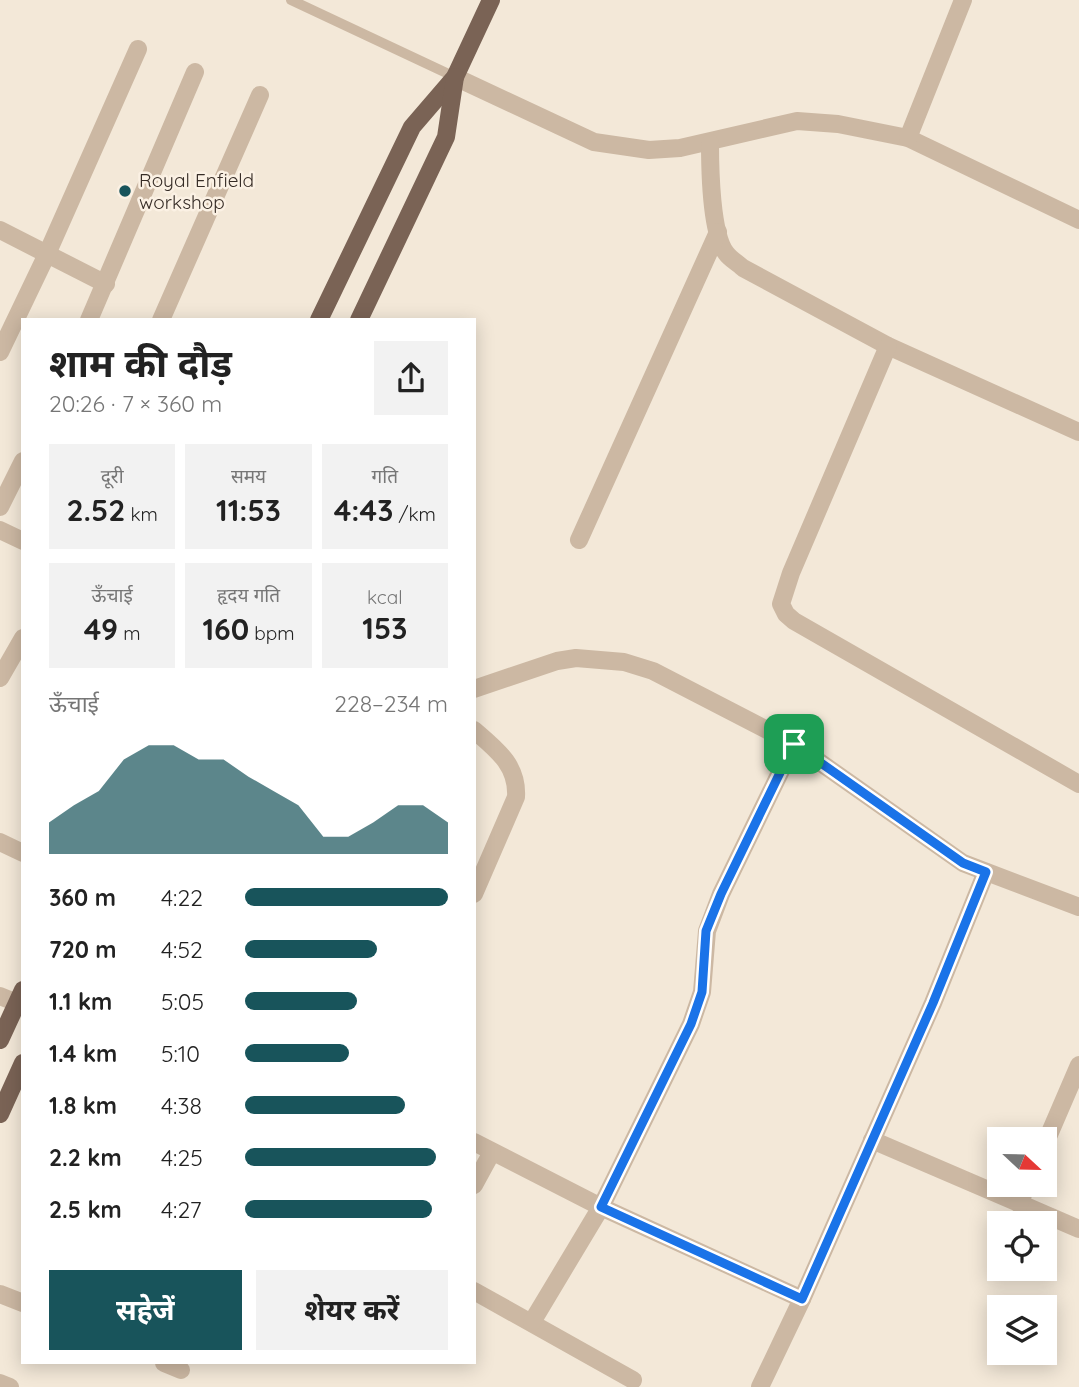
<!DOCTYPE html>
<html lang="hi">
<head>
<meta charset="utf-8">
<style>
	:root { --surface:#fff; --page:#f2f2f2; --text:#222; --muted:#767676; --accent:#18545b }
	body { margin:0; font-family:Quicksand,"Noto Sans Devanagari",sans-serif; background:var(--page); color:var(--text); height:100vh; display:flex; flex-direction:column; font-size:26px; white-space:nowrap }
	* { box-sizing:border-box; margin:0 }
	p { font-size:23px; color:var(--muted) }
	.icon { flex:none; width:38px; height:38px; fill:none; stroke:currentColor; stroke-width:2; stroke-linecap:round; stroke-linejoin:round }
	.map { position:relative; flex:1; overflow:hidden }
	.panel { position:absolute; left:21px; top:318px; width:455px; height:1046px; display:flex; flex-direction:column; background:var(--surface); border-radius:0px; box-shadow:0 4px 18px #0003 }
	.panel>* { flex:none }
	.needle { width:46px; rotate:112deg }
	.controls { position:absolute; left:987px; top:1127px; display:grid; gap:14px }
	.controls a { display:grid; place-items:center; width:70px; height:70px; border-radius:0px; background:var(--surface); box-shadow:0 4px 18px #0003; font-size:35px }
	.pin { position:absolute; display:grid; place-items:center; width:60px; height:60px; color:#fff; margin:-30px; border-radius:14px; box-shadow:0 4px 10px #0006 }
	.round { display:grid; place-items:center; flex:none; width:74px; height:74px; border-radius:0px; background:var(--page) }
	.headline { display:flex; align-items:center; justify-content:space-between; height:119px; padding:0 28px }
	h1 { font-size:38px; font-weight:700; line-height:52px }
	.metrics { display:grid; grid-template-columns:repeat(3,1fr); gap:10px; height:119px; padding:7px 28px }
	.metrics div { display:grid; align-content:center; border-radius:0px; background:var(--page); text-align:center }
	.metrics b { font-size:30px; font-weight:700 }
	.metrics small { font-size:19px; font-weight:400 }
	.metrics p { font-size:19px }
	.chart { height:196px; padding:14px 28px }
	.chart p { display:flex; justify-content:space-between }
	.chart svg { width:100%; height:126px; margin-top:7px; fill:var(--accent); opacity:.7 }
	.action { display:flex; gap:14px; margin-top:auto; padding:14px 28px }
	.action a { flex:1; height:80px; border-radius:0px; background:var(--accent); color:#fff; font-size:28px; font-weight:700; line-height:80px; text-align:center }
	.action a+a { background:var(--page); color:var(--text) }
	ul { padding:0 28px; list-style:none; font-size:23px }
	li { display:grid; grid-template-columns:112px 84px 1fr; align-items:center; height:52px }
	li i { height:18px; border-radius:9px; background:var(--accent) }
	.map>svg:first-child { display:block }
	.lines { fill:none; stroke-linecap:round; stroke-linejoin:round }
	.service { stroke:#ccb8a3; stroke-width:10 }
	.minor { stroke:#ccb8a3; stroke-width:18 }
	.primary { stroke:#7a6355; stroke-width:18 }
	.route-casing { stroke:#fff; stroke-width:14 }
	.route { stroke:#1a73e8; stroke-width:9 }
	.poi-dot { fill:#18545b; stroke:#fbf1e4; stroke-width:2.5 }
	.labels { text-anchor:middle; stroke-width:5; stroke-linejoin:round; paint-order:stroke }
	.poi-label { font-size:19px; fill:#362c26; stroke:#fbf1e4; text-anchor:start }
</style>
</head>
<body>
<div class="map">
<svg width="1079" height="1387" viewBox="0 0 1079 1387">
	<rect width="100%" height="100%" fill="#f3e8d8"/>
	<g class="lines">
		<path class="service" d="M 291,0 L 455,77"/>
		<g class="minor">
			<path d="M 455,77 L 594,142 L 649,150 L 680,148 L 797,121 L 838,124 L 908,138 L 1079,220"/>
			<path d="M 908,138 L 963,0"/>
			<path d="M 710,143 C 710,168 711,234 726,253 C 730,259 738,263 743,268 L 888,346 L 1079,432"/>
			<path d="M 0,230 L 106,284"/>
			<path d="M 89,320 L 195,72"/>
			<path d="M 161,320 L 260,95"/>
			<path d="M 888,346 L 791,573 L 781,604 L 786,614 L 794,621 L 1079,784"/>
			<path d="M 0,352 L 47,254 L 138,49"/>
			<path d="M 0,507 L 23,461"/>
			<path d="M 0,530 L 23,541"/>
			<path d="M 579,540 L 718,232"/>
			<path d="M 0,678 L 23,638"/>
			<path d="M 474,689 L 557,661 L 576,658 L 624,662 L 653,671 L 794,744 L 963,863 L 1079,907"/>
			<path d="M 474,730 C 496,749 518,765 516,797 L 474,894"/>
			<path d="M 0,842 L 23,853"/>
			<path d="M 0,996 L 17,1003"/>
			<path d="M 872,1140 L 1079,1229"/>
			<path d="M 474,1142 L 601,1207 L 802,1299"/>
			<path d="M 1045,1144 L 1079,1065"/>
			<path d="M 474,1185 L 492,1152"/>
			<path d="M 1019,1204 L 1027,1185"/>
			<path d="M 474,1291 L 633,1380"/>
			<path d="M 0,1294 L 23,1303"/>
			<path d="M 532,1322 L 601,1207 L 691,1024 L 702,992 L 707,931 L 721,894 L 794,744"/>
			<path d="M 164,1363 L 181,1370"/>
			<path d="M 0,1383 L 10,1387"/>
			<path d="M 760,1387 L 802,1299 L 933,1003 L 986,872"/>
		</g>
		<g class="primary">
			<path d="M 319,320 L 412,127 L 455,77 L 491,0"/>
			<path d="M 359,320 L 446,137 L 455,77"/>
			<path d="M 0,1040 L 23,990"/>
			<path d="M 0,1114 L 23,1063"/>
		</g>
	</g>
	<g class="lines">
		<g class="route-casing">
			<path id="route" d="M 794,744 L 963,863 L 986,872 L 933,1003 L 802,1299 L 601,1207 L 691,1024 L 702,992 L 706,931 L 721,894 Z"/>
		</g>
		<use href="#route" class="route"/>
	</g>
	<circle class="poi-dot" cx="125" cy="191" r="7"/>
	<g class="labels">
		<g class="poi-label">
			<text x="139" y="187">Royal Enfield<tspan x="139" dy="22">workshop</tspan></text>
		</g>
	</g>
</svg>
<div class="controls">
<a><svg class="needle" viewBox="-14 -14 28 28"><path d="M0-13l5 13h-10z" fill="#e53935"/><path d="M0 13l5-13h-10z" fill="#767676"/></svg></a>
<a><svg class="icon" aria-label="locate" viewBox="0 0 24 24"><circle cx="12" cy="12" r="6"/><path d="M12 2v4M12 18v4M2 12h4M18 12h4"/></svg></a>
<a><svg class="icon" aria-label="layers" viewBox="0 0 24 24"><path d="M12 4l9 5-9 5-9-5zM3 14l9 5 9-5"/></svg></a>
</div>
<div class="pin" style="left:794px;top:744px;background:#1e9e55"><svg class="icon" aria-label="arrive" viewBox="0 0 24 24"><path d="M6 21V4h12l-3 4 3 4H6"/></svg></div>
<section class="panel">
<div class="headline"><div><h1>शाम की दौड़</h1><p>20:26 · 7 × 360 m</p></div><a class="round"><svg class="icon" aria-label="share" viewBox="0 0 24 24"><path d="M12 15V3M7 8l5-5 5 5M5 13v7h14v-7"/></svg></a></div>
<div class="metrics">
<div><p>दूरी</p><b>2.52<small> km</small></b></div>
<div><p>समय</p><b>11:53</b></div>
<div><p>गति</p><b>4:43<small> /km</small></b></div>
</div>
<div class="metrics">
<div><p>ऊँचाई</p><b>49<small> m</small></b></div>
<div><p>हृदय गति</p><b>160<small> bpm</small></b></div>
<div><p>kcal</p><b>153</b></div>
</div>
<div class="chart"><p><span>ऊँचाई</span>228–234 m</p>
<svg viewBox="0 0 160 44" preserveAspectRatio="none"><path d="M0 44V33L10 27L20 22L30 11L40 6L50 6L60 11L70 11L80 17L90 22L100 27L110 38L120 38L130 33L140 27L150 27L160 33V44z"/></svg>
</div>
<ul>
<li><b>360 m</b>4:22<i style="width:100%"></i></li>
<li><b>720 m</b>4:52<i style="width:65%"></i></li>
<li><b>1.1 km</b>5:05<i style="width:55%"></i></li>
<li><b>1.4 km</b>5:10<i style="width:51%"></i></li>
<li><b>1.8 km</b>4:38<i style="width:79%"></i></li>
<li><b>2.2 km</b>4:25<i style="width:94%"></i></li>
<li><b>2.5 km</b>4:27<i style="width:92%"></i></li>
</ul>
<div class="action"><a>सहेजें</a><a>शेयर करें</a></div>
</section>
</div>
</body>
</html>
